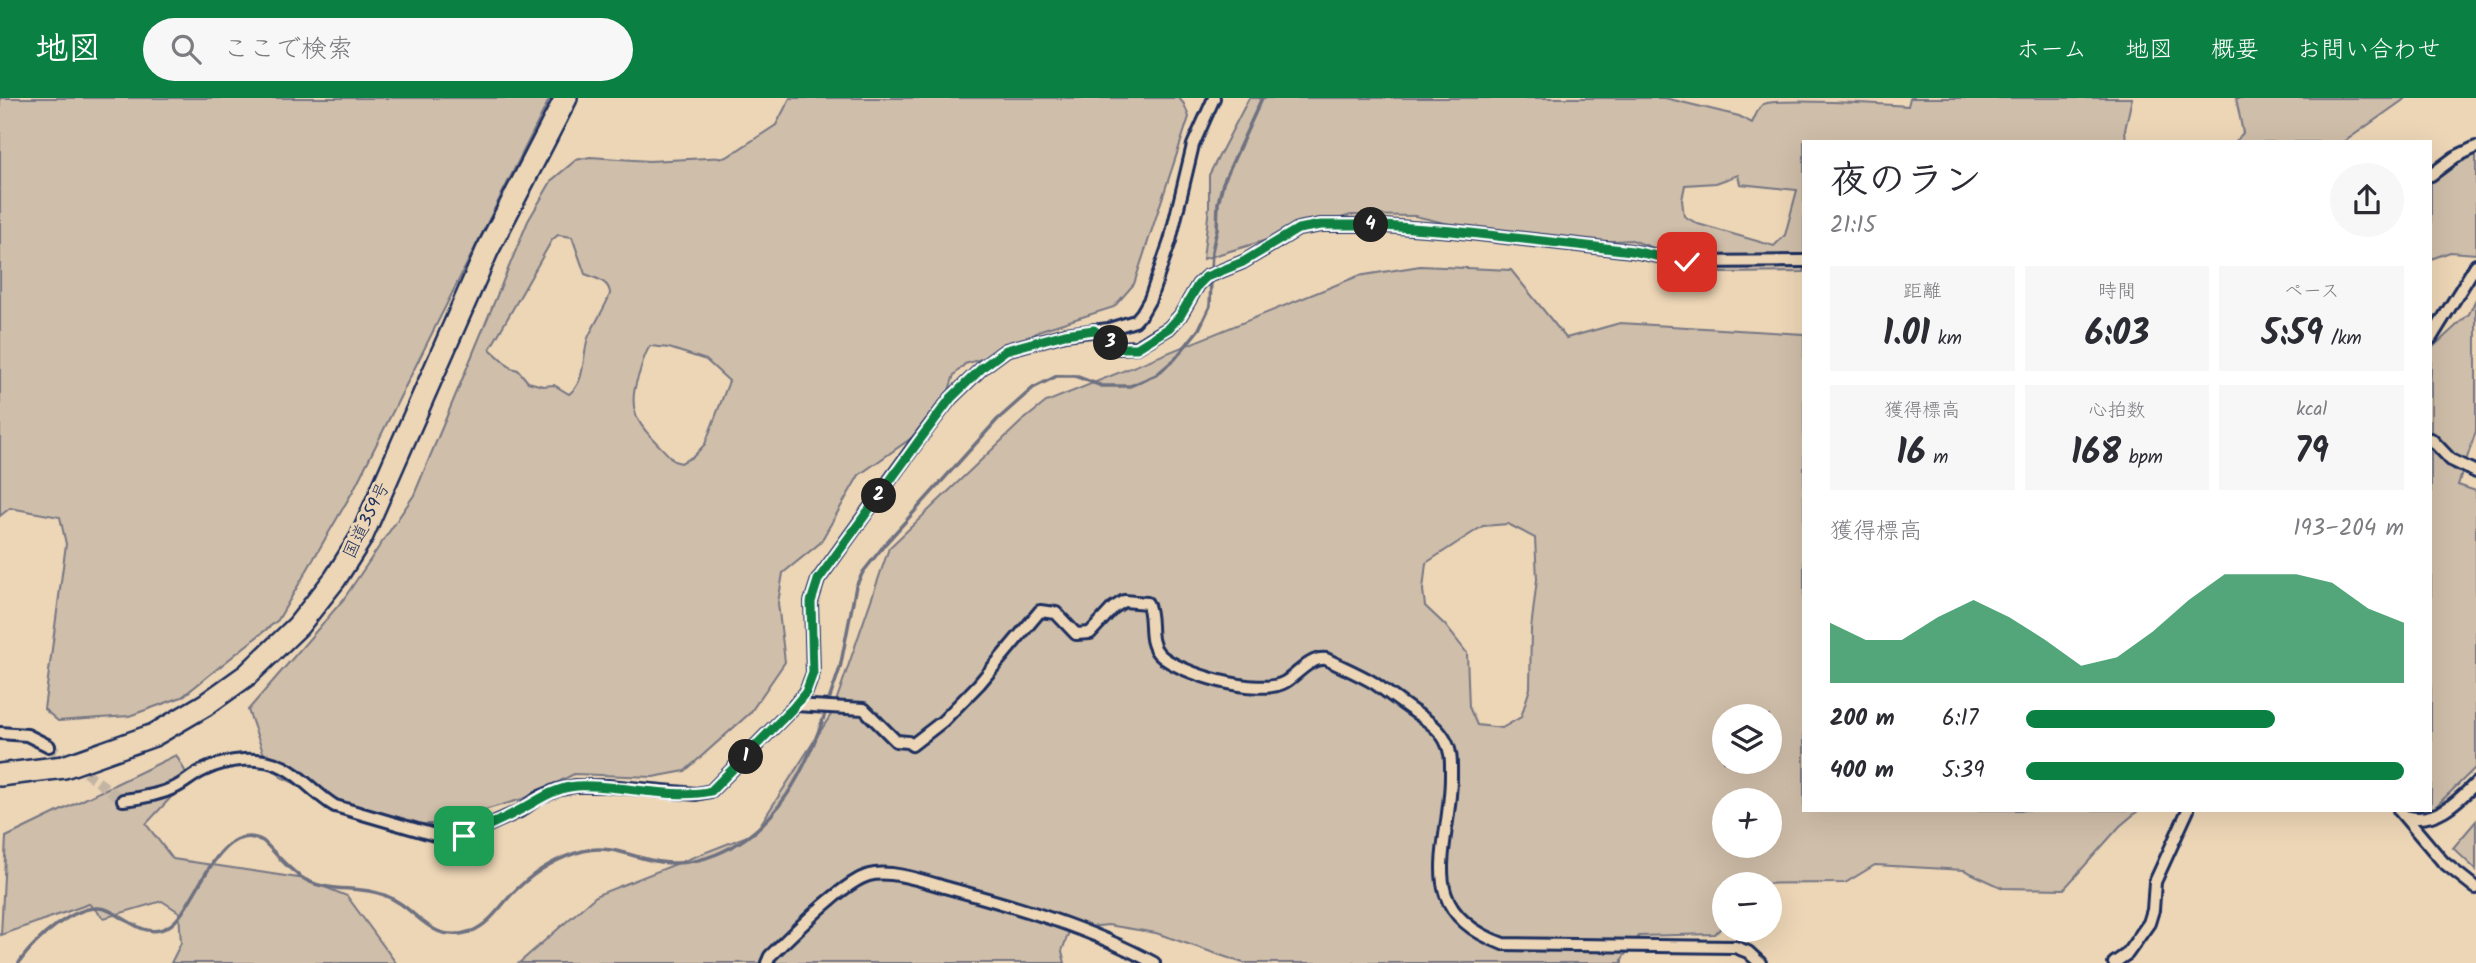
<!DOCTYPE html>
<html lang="ja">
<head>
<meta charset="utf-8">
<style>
	:root { --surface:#fff; --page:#f7f7f7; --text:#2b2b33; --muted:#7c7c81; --accent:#0b8043 }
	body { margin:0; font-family:Kalam,"Klee One",sans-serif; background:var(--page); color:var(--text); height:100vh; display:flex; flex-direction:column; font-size:26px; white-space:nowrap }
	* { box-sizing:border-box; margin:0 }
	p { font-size:23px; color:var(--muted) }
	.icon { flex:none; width:38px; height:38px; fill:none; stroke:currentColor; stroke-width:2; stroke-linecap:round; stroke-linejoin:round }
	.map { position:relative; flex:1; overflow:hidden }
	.side { position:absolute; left:1802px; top:42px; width:630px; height:672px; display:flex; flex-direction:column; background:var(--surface); border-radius:0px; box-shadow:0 7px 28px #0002 }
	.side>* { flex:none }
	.fabs { position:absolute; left:1712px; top:606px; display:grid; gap:14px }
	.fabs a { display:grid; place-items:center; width:70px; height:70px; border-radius:50%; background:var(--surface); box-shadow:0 7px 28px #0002; font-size:35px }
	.pin { position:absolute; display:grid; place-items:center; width:60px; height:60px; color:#fff; margin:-30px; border-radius:14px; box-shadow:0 4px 10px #0006 }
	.km { position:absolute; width:35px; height:35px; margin:-18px; border-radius:50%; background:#222; color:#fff; font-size:19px; line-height:35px; text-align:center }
	.round { display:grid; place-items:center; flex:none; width:74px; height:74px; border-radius:37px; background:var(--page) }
	.headline { display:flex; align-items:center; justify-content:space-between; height:119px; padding:0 28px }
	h1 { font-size:38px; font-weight:800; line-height:52px }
	.stats { display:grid; grid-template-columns:repeat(3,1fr); gap:10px; height:119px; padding:7px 28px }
	.stats div { display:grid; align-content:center; border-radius:0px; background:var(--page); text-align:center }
	.stats b { font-size:35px; font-weight:800 }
	.stats small { font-size:19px; font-weight:400 }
	.stats p { font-size:19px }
	.chart { height:196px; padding:14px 28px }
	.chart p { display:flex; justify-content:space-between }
	.chart svg { width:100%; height:126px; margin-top:7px; fill:var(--accent); opacity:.7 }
	ul { padding:0 28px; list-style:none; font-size:23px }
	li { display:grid; grid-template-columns:112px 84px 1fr; align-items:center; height:52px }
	li i { height:18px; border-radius:9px; background:var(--accent) }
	header { display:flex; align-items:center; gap:42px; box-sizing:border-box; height:98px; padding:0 35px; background:var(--accent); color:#fff }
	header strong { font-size:33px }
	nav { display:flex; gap:38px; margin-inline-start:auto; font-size:24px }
	.search { width:490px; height:63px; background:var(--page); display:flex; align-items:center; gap:18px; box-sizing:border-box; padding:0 24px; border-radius:38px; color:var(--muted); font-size:26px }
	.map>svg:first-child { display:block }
	.green { fill:#cfbea9; stroke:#757684; stroke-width:2; fill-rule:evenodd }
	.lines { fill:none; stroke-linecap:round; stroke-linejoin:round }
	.stream { stroke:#6e7181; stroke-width:3.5 }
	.street-tunnel { stroke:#c3b5a4; stroke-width:10; stroke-dasharray:10 5; stroke-linecap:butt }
	.street-casing { stroke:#1b2f5e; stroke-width:16 }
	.highway-casing { stroke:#1b2f5e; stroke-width:26 }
	.street { stroke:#edd6b6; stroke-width:10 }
	.highway { stroke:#edd6b6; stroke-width:21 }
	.route-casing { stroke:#fff; stroke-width:14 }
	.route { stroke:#0b8043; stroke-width:9 }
	.labels { text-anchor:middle; stroke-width:6; stroke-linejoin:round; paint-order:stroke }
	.street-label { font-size:18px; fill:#1b2f5e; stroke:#edd6b6 }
</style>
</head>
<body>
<header>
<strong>地図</strong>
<div class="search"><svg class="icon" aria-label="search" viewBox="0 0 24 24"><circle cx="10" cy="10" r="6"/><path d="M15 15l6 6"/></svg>ここで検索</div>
<nav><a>ホーム</a><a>地図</a><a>概要</a><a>お問い合わせ</a></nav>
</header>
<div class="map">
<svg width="2476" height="865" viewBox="0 0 2476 865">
	<rect width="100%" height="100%" fill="#edd6b6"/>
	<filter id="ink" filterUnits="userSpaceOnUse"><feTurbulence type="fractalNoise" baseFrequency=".0143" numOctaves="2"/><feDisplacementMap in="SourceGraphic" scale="14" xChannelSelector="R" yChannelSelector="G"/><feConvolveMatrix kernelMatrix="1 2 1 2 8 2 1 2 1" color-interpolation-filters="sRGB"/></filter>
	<g filter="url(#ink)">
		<g class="green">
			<path d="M 0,0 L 550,0 L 353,393 L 278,522 L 182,599 L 129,618 L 58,623 L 44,611 L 66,446 L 60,419 L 10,410 L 0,418 Z"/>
			<path d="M 790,0 L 1179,0 L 1184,6 L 1189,19 L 1134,186 L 1114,209 L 1041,232 L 1011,252 L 965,266 L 954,277 L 940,320 L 859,377 L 820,445 L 783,475 L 778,505 L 785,564 L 750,615 L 685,673 L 653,679 L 574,676 L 529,699 L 436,726 L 403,726 L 352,712 L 281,679 L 263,654 L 248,612 L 343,502 L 414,397 L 528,123 L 552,82 L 576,62 L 590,59 L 649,63 L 727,59 L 776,27 ZM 558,137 L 572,139 L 585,176 C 595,180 609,183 610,195 C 610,201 592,230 588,240 C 582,258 586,284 569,296 L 554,287 L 543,288 L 528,284 L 518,272 L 511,270 L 490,251 L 552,142 ZM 650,248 L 669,250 L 706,262 L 729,283 L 705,346 L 694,358 L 681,365 L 674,363 C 648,334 623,321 638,279 C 642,268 643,258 650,248 Z"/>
			<path d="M 1249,0 L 1665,0 L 1739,18 L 1752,25 C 1755,19 1758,10 1763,6 C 1783,0 1880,6 1908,8 L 1910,0 L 2132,0 L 2125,32 L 2126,44 L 1804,44 L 1804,174 L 1722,175 L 1632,142 L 1538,147 L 1415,118 L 1351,117 L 1203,161 L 1209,109 L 1209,77 ZM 1738,77 L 1740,86 L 1797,92 L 1785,137 L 1774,148 L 1698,126 L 1684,118 L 1682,102 L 1685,87 L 1716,85 Z"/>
			<path d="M 2236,0 L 2406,0 L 2344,44 L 2235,44 L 2243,35 Z"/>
			<path d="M 2476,45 L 2476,156 L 2450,154 L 2431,161 L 2431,69 Z"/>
			<path d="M 1420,168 L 1511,172 L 1566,240 L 1620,225 L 1804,236 L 1804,712 L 2139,712 L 2120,728 L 2064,791 L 2003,790 L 1964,772 L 1875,767 L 1845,785 L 1724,786 L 1724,827 L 1715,836 L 1639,838 L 1622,861 L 1622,865 L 1243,865 L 1156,835 L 1108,827 L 1070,831 L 1062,853 L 1065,865 L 519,865 L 597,797 L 755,735 L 832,615 L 889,450 L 1021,324 L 1046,304 L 1358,178 ZM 1508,426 L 1535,440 L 1537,481 L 1531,531 L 1530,590 L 1521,619 L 1502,630 L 1477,627 L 1469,609 L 1467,555 L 1445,527 L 1425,508 L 1423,492 L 1426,465 L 1483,428 ZM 1724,618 L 1769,618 L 1769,663 L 1724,663 ZM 1724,702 L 1769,702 L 1769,747 L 1724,747 Z"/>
			<path d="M 2476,201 L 2476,333 L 2458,387 L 2476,393 L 2476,669 L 2423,721 L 2414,712 L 2431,712 L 2431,251 L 2469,216 Z"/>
			<path d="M 176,657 L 189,680 L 146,726 L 173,761 L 305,781 L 347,798 L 396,865 L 171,865 L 181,845 L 179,814 L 162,803 L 104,820 L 89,806 L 1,837 L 6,739 Z"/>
			<path d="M 2476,723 L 2476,772 L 2453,750 Z"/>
		</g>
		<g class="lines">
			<g class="stream">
				<path d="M 1211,173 L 1212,153 L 1217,131 L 1218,105 L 1223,85 L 1262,0"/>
				<path d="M 828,605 L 840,570 L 856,488 L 863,474 L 886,445 L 997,322 L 1033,290 L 1057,278 L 1075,278 L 1102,288 L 1130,288 L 1156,277 L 1175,261 L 1199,231 L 1210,208 L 1211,181"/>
				<path d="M 19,865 C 33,843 77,803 105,811 C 126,818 145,843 169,828 C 196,812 217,719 263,743 C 276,755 290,774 306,782 C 330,795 359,787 384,797 C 418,809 429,848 472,833 C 492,825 503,803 518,790 C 536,773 559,759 583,753 C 611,746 633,760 660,764 C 679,767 700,763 717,756 C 778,731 806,671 826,613"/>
			</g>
			<path class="street-tunnel" d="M 49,648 L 123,702"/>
			<g class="street-casing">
				<g id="street">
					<path d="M 2431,77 L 2455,59 L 2476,49"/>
					<path d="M 1094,232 L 1118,250 L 1137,249 L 1169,230 L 1180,218 L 1198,187 L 1206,179 L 1243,164 L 1298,131 L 1321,127 L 1371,127 L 1452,133 L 1632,153 L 1687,164 L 1804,163"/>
					<path d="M 2431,240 L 2476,167"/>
					<path d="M 2431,341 L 2451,362 L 2476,374"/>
					<path d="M 795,607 L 864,611 L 896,643 L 908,644 L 912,647 L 943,623 L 979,586 L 1040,513 L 1056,515 L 1076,536 L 1090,535 L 1113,510 L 1124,503 L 1147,505 C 1155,521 1146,542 1159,556 C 1179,576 1260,599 1285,584 C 1298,576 1310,559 1326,561 C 1342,569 1359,576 1374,585 C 1387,594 1400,604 1413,613 C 1425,621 1438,629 1445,642 C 1452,654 1451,665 1451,678 C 1451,750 1410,811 1503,846 L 1735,849 L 1748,854 L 1760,865"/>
					<path d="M 0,635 L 27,637 L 49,648"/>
					<path d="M 123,702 C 142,700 159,697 176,689 C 186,684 194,676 204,672 C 227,661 260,657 283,669 C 302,678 316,697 335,708 L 445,740 L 464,738 L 520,713 L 540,699 L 557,692 L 575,688 L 608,688 L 696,696 L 711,693 L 792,611 L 806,594 L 813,575 L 811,504 L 818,482 L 918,343 L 951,300 L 983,269 L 1006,252 L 1065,236 L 1109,231 L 1135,223 L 1142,215 L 1150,201 L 1170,143 L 1193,47 L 1214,0"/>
					<path d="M 2399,712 L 2443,764 L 2476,790"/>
					<path d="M 2405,718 C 2434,727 2456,705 2476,685"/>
					<path d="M 767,865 L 770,858 C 792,837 843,784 869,777 C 890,771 927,784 948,790 C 1018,809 1090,830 1154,865"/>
					<path d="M 2114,865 L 2127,856 L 2149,825 L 2153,812 L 2155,784 L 2188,712"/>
				</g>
			</g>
			<g class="highway-casing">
				<path id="highway" d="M 0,677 L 64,669 L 154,637 L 205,607 L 247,577 L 298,528 L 335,481 L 361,440 L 487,153 L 566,0"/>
			</g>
			<use href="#street" class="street"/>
			<use href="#highway" class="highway"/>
		</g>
	</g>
	<g class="lines" filter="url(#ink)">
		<g class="route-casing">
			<path id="route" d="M 464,738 C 482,730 501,723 518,713 C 538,703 553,690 577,688 C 618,686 674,702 711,693 L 792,611 L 806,594 L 813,575 L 811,504 L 818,482 L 918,344 L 951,300 L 983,269 L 1006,252 L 1065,236 L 1094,232 L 1118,250 L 1137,250 L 1169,230 L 1180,218 L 1198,187 L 1206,179 L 1243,164 L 1298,131 L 1321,127 L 1371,127 L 1452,133 L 1632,153 L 1687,164"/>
		</g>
		<use href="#route" class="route"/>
	</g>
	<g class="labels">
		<g class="street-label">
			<text transform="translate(366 422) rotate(-64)" y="6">国道359号</text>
		</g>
	</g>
</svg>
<div class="fabs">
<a><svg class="icon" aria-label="layers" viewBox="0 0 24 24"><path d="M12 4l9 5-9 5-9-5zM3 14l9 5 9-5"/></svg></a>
<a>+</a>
<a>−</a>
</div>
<div class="pin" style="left:464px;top:738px;background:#1e9e55"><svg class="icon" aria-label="arrive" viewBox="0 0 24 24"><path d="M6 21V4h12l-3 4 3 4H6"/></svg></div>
<div class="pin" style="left:1687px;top:164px;background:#d93025"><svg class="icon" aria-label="check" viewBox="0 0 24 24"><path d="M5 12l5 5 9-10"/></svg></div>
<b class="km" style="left:746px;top:659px">1</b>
<b class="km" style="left:879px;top:398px">2</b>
<b class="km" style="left:1111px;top:245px">3</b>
<b class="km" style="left:1371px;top:127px">4</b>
<section class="side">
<div class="headline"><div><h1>夜のラン</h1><p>21:15</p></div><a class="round"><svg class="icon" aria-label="share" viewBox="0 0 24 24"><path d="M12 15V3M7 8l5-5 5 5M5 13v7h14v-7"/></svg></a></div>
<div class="stats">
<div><p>距離</p><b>1.01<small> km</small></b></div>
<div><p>時間</p><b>6:03</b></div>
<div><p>ペース</p><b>5:59<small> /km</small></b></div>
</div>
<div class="stats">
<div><p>獲得標高</p><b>16<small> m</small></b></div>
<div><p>心拍数</p><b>168<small> bpm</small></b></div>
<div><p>kcal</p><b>79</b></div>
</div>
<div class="chart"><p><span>獲得標高</span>193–204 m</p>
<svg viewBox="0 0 160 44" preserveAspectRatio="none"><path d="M0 44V23L10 29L20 29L30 21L40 15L50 21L60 29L70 38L80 35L90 26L100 15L110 6L120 6L130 6L140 9L150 18L160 23V44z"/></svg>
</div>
<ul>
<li><b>200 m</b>6:17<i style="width:66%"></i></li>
<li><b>400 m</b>5:39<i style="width:100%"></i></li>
</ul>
</section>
</div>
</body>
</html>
